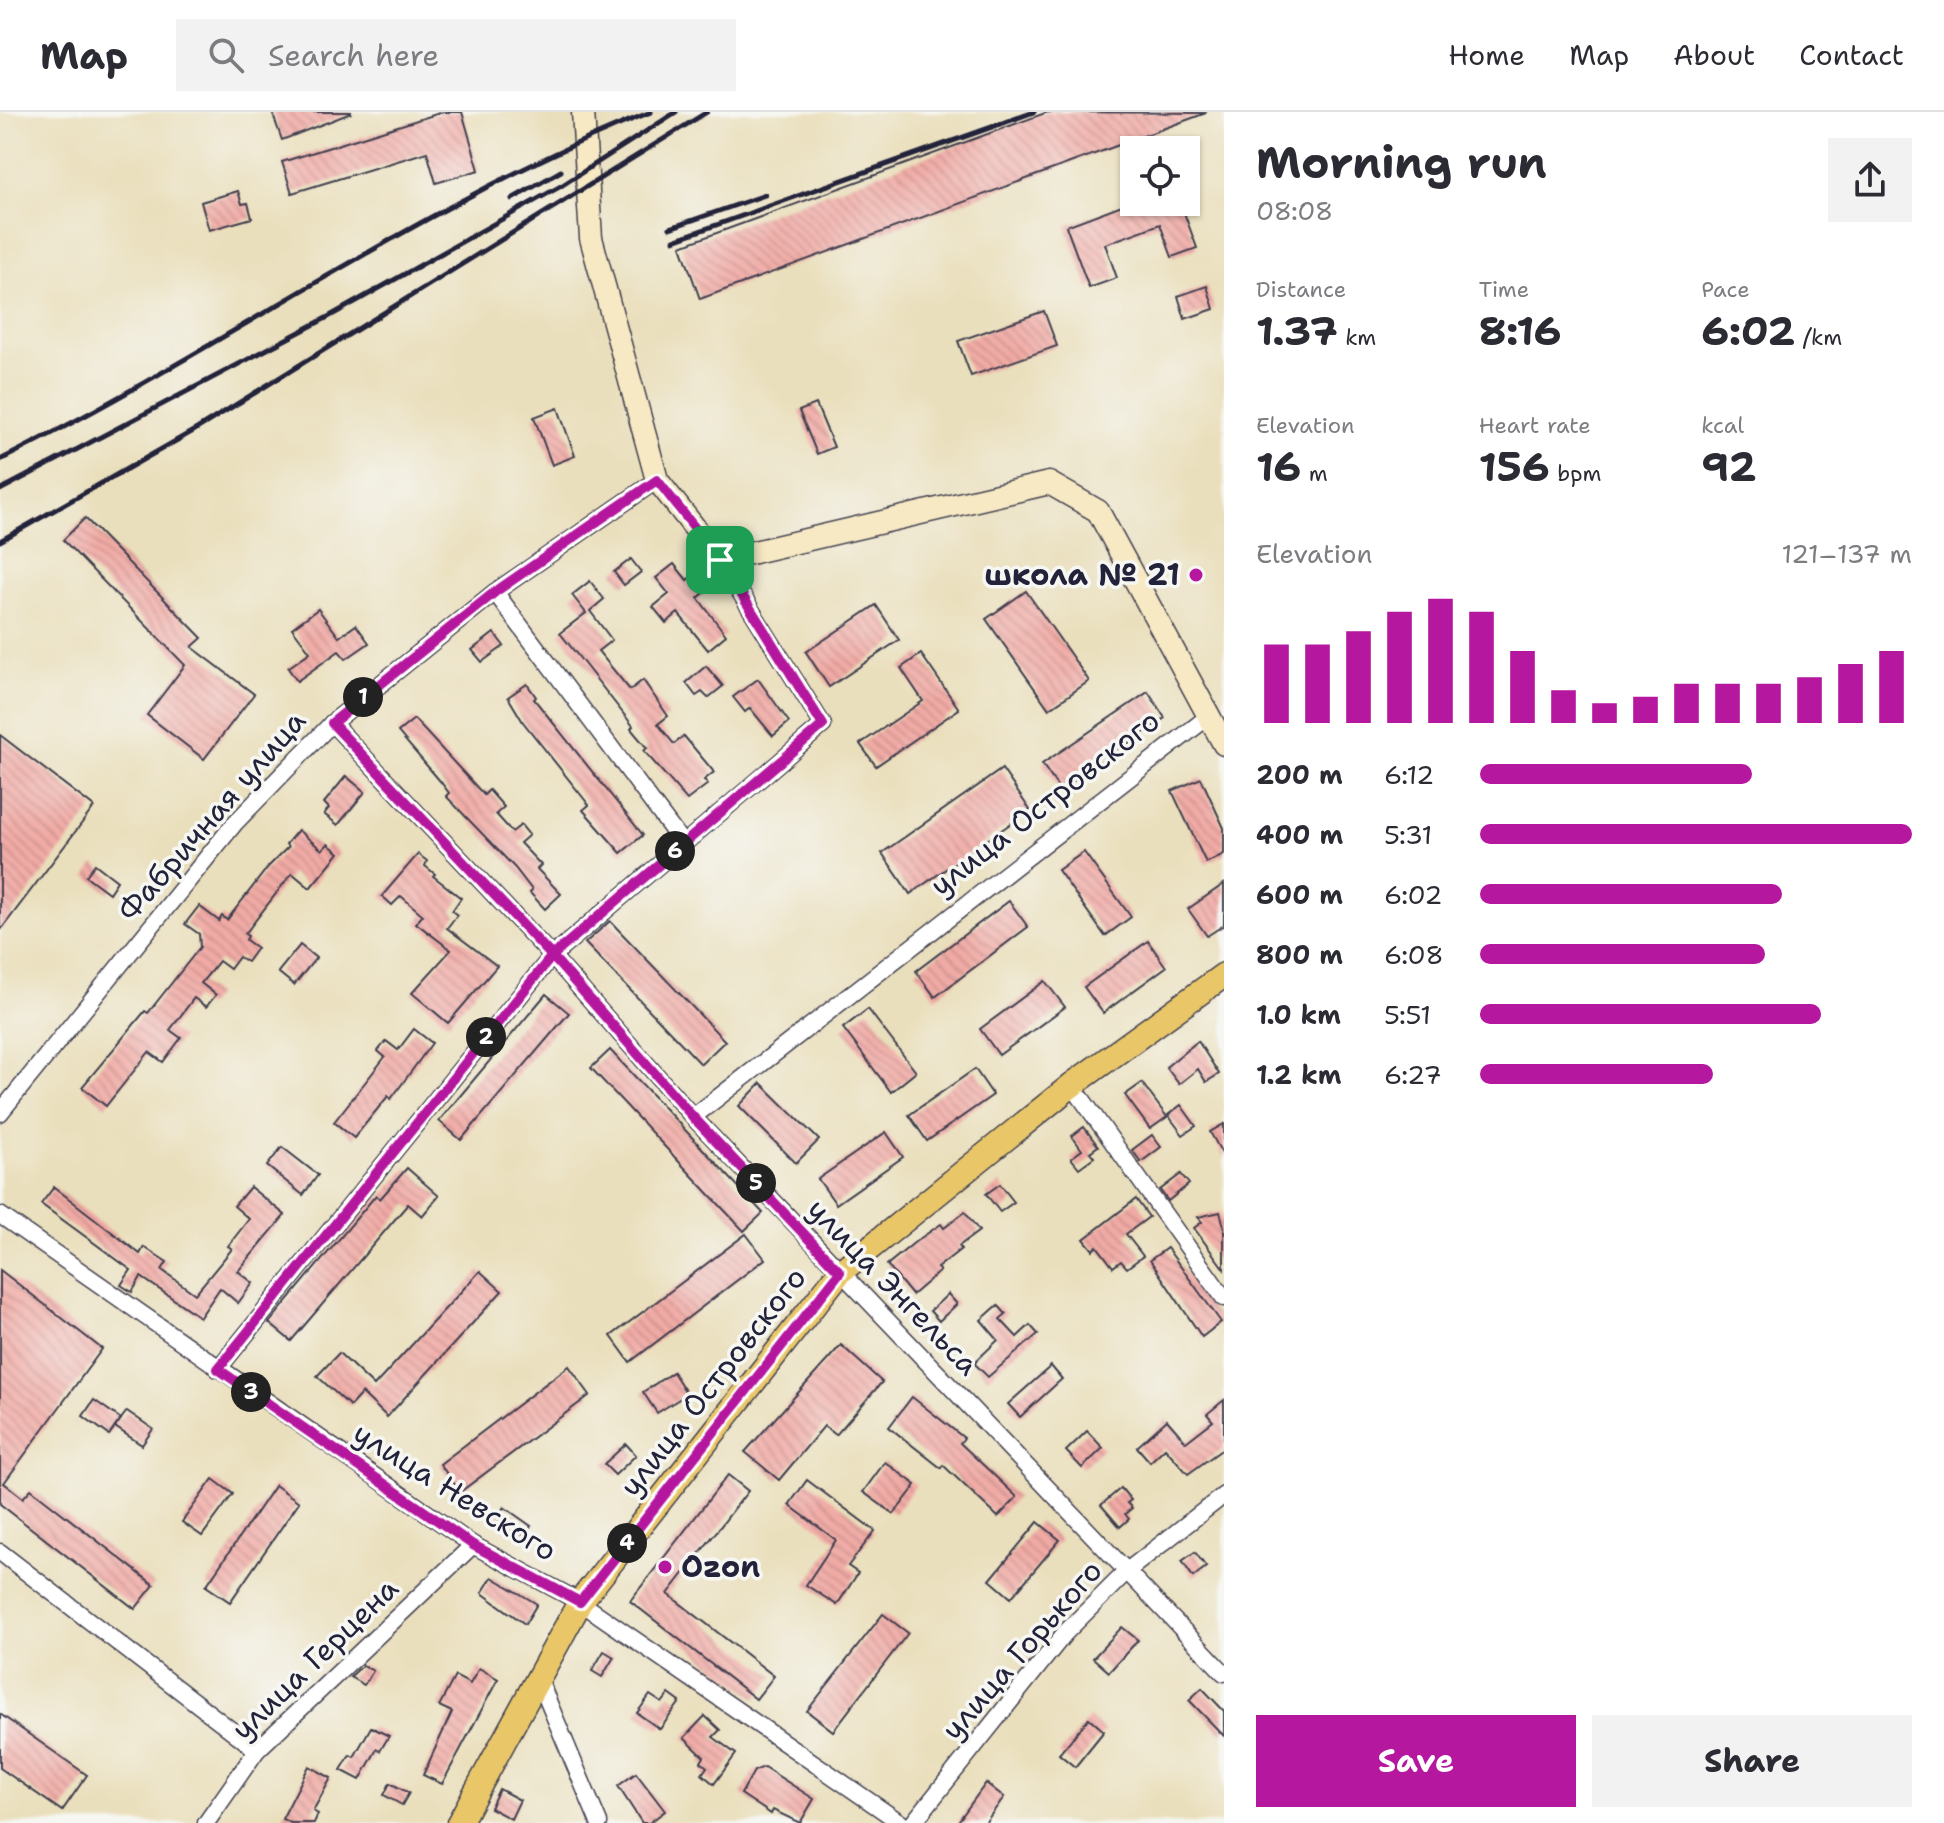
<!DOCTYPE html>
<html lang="en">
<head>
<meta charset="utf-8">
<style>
	:root { --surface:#fff; --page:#f2f2f3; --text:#2b2b33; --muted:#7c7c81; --line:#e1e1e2; --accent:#b5179e }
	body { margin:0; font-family:"Shantell Sans",sans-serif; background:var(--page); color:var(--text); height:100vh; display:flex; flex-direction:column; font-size:30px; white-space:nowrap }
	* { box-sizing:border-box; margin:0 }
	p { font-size:26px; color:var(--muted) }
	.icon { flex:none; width:44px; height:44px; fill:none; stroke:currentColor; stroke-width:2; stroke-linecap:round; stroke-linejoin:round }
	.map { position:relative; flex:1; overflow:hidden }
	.details { display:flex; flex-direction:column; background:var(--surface); width:720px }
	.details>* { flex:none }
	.tools { position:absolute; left:1120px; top:24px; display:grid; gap:16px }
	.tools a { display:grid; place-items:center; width:80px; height:80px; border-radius:0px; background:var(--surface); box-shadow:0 2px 6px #0004; font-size:40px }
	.pin { position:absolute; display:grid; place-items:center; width:68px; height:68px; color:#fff; margin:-34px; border-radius:16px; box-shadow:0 4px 12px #0006 }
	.km { position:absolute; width:40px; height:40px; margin:-20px; border-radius:50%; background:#222; color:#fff; font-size:22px; line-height:40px; text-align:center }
	.round { display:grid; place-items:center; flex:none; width:84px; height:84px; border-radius:0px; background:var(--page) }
	.overview { display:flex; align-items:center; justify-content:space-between; height:136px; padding:0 32px }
	h1 { font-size:44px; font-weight:700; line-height:60px }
	.metrics { display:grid; grid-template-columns:repeat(3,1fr); gap:12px; height:136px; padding:8px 32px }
	.metrics div { display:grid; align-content:center }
	.metrics b { font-size:40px; font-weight:700 }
	.metrics small { font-size:22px; font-weight:400 }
	.metrics p { font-size:22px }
	.chart { height:224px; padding:16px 32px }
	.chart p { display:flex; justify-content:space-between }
	.chart svg { width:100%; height:144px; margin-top:8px; stroke:var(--accent); stroke-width:6 }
	.button { display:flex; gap:16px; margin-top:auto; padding:16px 32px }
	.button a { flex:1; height:92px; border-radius:0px; background:var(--accent); color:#fff; font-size:32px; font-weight:700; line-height:92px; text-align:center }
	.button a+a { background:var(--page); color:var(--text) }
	ul { padding:0 32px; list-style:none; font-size:26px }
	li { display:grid; grid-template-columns:128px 96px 1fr; align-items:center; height:60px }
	li i { height:20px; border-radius:10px; background:var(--accent) }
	header { display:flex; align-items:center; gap:48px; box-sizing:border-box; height:112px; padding:0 40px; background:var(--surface); border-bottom:2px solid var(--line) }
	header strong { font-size:38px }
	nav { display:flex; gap:44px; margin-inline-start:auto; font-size:28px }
	.search { width:560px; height:72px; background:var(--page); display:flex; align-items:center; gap:20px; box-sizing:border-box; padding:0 28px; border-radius:0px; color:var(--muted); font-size:30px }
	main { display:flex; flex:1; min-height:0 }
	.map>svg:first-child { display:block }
	.building { fill:url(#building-back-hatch) }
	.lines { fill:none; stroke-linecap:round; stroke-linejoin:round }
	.street-casing { stroke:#403e4e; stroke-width:19 }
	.secondary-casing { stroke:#403e4e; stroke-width:25 }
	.primary-casing { stroke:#403e4e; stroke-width:27 }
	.street { stroke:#fff; stroke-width:16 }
	.secondary { stroke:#f6e9c3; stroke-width:22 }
	.primary { stroke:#e9c769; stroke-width:24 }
	.rail { stroke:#22223b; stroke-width:5 }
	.route-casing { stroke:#fff; stroke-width:16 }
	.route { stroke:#b5179e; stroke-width:10 }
	.poi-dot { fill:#b5179e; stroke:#f6f6f2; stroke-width:3 }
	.labels { text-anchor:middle; stroke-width:7; stroke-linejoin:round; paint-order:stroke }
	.poi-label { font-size:30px; font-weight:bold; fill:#22223b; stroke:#f6f6f2; text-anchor:end }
	.street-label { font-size:30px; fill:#22223b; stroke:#f6f6f2 }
</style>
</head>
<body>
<header>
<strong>Map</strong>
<div class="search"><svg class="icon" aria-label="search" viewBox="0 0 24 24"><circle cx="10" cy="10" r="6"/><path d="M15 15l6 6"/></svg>Search here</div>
<nav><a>Home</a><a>Map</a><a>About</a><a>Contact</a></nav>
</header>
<main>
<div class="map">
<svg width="1224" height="1711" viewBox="0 0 1224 1711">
	<defs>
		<pattern id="building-back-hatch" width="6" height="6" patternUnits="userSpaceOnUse" patternTransform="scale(2)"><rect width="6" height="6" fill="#f1aaa5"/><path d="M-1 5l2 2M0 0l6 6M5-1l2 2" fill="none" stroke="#ce928f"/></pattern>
	</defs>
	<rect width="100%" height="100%" fill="#f6f6f2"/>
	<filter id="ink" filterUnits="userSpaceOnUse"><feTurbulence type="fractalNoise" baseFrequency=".0125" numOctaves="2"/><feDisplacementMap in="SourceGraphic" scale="16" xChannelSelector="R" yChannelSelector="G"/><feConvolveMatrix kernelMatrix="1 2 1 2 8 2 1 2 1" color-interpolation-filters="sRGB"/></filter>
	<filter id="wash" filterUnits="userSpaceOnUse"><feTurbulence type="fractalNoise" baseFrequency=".006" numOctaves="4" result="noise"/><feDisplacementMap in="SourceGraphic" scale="32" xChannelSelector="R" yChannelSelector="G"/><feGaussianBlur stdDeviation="1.8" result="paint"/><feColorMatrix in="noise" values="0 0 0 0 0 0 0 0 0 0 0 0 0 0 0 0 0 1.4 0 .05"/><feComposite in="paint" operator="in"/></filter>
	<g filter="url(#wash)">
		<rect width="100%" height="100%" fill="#eadfbc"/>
		<g id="blocks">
			<g class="building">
				<path d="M 272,0 L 351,0 L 351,1 L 282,28 Z"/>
				<path d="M 443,0 L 462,0 L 479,58 L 436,71 L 427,40 L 292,81 L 282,50 Z"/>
				<path d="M 1048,0 L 1206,1 L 700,187 L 681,134 Z"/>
				<path d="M 238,79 L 242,92 L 248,91 L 252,106 L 209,118 L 201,90 Z"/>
				<path d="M 1130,90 L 1180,90 L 1197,136 L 1172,145 L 1160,112 L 1105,132 L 1117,166 L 1089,176 L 1066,114 Z"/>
				<path d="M 1207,174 L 1214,197 L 1185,207 L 1178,184 Z"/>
				<path d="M 1044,199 L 1057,234 L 971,264 L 958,229 Z"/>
				<path d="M 816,292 L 834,335 L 817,342 L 799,299 Z"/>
				<path d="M 558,296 L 575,344 L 552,353 L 534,305 Z"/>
				<path d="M 85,406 L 202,526 L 192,535 L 254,582 L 204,647 L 147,603 L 185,553 L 63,428 Z"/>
				<path d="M 631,447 L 641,460 L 624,473 L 614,460 Z"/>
				<path d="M 674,452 L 687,468 L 696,461 L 709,477 L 698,486 L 726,523 L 708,538 L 678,501 L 666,511 L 653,495 L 669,482 L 656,466 Z"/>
				<path d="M 590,469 L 604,487 L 590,499 L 612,528 L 598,539 L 630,578 L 643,568 L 668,604 L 658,612 L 674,632 L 684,624 L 714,660 L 704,668 L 708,672 L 687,688 L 644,639 L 647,636 L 631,617 L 633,614 L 560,521 L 586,501 L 572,483 Z"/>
				<path d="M 1026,479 L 1089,569 L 1049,597 L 986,507 Z"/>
				<path d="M 876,493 L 899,528 L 829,575 L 806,540 Z"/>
				<path d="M 318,497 L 339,525 L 356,513 L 369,531 L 346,547 L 339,539 L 297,569 L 288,556 L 310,540 L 292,516 Z"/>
				<path d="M 494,521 L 504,534 L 482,550 L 472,538 Z"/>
				<path d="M 921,542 L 959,597 L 876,654 L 860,632 L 923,589 L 901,556 Z"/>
				<path d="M 706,554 L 723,574 L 708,586 L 702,580 L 696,584 L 686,571 Z"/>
				<path d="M 758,567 L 789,610 L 773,624 L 750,596 L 745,600 L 733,585 Z"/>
				<path d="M 527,572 L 536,585 L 534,587 L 643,723 L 621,741 L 583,698 L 589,693 L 523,610 L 508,585 Z"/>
				<path d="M 1148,580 L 1165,606 L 1060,678 L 1042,652 Z"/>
				<path d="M 414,607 L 484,683 L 489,678 L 504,695 L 496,702 L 512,720 L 521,713 L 529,723 L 520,731 L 541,753 L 537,757 L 561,782 L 545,797 L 530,781 L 532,778 L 515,756 L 446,684 L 449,681 L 440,669 L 398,620 Z"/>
				<path d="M 0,623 L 94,695 L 0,819 Z"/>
				<path d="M 1002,657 L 1030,698 L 910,782 L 882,741 Z"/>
				<path d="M 346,664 L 365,680 L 338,713 L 324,702 L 329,696 L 324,691 Z"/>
				<path d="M 1201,666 L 1224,716 L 1224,742 L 1206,751 L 1172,679 Z"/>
				<path d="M 298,718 L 322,738 L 328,732 L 339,741 L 310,776 L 292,761 L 245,822 L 248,824 L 246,828 L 257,836 L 247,850 L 239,845 L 230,857 L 219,849 L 201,871 L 216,883 L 206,895 L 194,886 L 170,918 L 181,926 L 163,950 L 149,940 L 106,994 L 82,975 L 145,899 L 148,901 L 200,835 L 199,822 L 185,812 L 199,794 L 219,809 L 222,804 L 227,808 L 268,755 L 288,735 L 286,732 Z"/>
				<path d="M 1084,740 L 1131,805 L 1105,824 L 1058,758 Z"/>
				<path d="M 418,742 L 427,749 L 425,754 L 435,762 L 433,764 L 461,786 L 452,799 L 457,803 L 447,816 L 497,854 L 448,911 L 412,881 L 451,838 L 416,811 L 423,803 L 401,784 L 392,793 L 382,784 Z"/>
				<path d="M 95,752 L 117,769 L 109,781 L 86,764 Z"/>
				<path d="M 1224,772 L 1224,813 L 1207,824 L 1188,797 Z"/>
				<path d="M 1009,789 L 1028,815 L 935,885 L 916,859 Z"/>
				<path d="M 610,809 L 725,929 L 701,952 L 585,831 Z"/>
				<path d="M 1148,829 L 1166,855 L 1103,901 L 1084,875 Z"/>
				<path d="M 300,833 L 316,846 L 294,873 L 278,860 Z"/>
				<path d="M 1045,869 L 1065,895 L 999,943 L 980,917 Z"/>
				<path d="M 546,882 L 569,901 L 461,1028 L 439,1009 Z"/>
				<path d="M 868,897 L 916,960 L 891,980 L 843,916 Z"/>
				<path d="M 414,917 L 432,931 L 391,987 L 388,984 L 354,1026 L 334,1010 L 385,945 L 378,939 L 386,929 L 398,938 Z"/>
				<path d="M 1198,929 L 1219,962 L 1206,970 L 1198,957 L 1179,972 L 1166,955 Z"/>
				<path d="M 610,938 L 763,1101 L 744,1119 L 591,956 Z"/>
				<path d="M 975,957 L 993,983 L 927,1029 L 909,1003 Z"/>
				<path d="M 761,971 L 819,1028 L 796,1051 L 739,994 Z"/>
				<path d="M 1142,971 L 1167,1005 L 1150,1017 L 1125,983 Z"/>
				<path d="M 1181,993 L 1196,1014 L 1183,1023 L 1168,1003 Z"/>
				<path d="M 1224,1012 L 1224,1045 L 1210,1020 Z"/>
				<path d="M 1084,1015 L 1098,1034 L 1090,1040 L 1094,1045 L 1079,1056 L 1071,1046 L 1082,1038 L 1072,1024 Z"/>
				<path d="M 886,1020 L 903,1045 L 836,1092 L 818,1067 Z"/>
				<path d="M 1152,1023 L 1161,1035 L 1141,1050 L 1132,1038 Z"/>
				<path d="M 282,1035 L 318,1063 L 303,1083 L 267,1054 Z"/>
				<path d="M 407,1056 L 439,1084 L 422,1104 L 408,1092 L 291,1229 L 269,1211 L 376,1083 L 380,1087 Z"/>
				<path d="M 1181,1062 L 1189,1072 L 1168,1089 L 1160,1078 Z"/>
				<path d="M 1000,1072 L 1014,1090 L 1000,1100 L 986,1082 Z"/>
				<path d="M 54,1075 L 140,1142 L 144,1135 L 167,1150 L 162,1158 L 195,1182 L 232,1137 L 228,1134 L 249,1107 L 234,1094 L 250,1075 L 285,1103 L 238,1159 L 253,1171 L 238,1191 L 220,1176 L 200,1205 L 141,1165 L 132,1180 L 121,1173 L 131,1158 L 41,1092 Z"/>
				<path d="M 1136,1087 L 1149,1105 L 1126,1122 L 1143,1144 L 1127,1156 L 1121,1149 L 1113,1155 L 1097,1134 L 1093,1138 L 1084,1127 Z"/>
				<path d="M 965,1100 L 979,1119 L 959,1134 L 961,1137 L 937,1156 L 940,1159 L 912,1183 L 887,1153 L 915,1130 L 941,1112 L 944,1116 Z"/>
				<path d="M 1220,1100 L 1224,1114 L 1224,1157 L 1194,1116 L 1202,1110 L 1198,1105 Z"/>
				<path d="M 746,1122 L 765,1147 L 630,1250 L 611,1224 Z"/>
				<path d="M 1167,1136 L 1221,1210 L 1202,1225 L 1150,1148 Z"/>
				<path d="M 0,1158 L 102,1237 L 4,1371 L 23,1386 L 31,1377 L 154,1473 L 135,1497 L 0,1392 Z"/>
				<path d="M 480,1159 L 502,1179 L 387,1305 L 362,1281 L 350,1294 L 317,1264 L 339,1241 L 374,1274 Z"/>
				<path d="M 948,1182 L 957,1192 L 939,1209 L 930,1199 Z"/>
				<path d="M 998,1193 L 1006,1202 L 1000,1207 L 1017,1225 L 1030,1213 L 1038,1222 L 988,1265 L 974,1251 L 998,1228 L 981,1208 Z"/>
				<path d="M 841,1233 L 882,1270 L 836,1323 L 824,1314 L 779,1368 L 745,1340 Z"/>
				<path d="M 569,1254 L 590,1283 L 460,1380 L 440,1352 Z"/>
				<path d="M 1051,1254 L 1062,1267 L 1020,1305 L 1008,1292 Z"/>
				<path d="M 673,1260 L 687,1282 L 657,1301 L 643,1280 Z"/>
				<path d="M 912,1285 L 964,1326 L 960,1331 L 1017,1385 L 998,1405 L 943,1353 L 941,1356 L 889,1315 Z"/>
				<path d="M 94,1288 L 121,1307 L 109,1323 L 83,1304 Z"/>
				<path d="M 1224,1288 L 1224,1336 L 1188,1362 L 1165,1336 L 1150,1350 L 1137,1335 L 1167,1308 L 1186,1330 L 1213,1309 L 1207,1302 Z"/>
				<path d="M 127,1299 L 153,1317 L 142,1333 L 115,1315 Z"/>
				<path d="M 1087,1319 L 1103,1336 L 1082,1356 L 1066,1339 Z"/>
				<path d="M 626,1332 L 636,1343 L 615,1363 L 604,1352 Z"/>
				<path d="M 885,1350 L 916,1373 L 894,1402 L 863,1380 Z"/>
				<path d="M 728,1363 L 748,1379 L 668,1482 L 774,1564 L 756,1587 L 630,1489 Z"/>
				<path d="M 213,1367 L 233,1382 L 202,1424 L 182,1410 Z"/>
				<path d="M 807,1368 L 875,1419 L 848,1454 L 858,1461 L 837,1493 L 806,1473 L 836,1428 L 789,1393 Z"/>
				<path d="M 275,1373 L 299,1390 L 230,1490 L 206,1474 Z"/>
				<path d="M 1121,1376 L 1131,1388 L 1127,1391 L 1132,1396 L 1125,1402 L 1129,1407 L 1120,1415 L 1101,1393 Z"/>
				<path d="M 504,1395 L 531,1414 L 524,1423 L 497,1405 Z"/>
				<path d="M 1038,1410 L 1060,1428 L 1011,1486 L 990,1468 Z"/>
				<path d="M 1195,1440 L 1206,1455 L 1193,1465 L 1182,1449 Z"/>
				<path d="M 492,1465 L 537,1492 L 525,1512 L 482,1481 Z"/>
				<path d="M 883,1502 L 908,1521 L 833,1619 L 807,1599 Z"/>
				<path d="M 1122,1515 L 1138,1528 L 1109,1560 L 1093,1546 Z"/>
				<path d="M 604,1539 L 614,1545 L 602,1565 L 592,1559 Z"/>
				<path d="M 363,1553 L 373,1559 L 364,1573 L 350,1565 Z"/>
				<path d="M 479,1556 L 498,1567 L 442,1672 L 423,1663 L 452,1600 L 439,1594 L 455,1564 L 470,1572 Z"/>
				<path d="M 1202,1576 L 1224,1599 L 1224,1624 L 1189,1588 Z"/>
				<path d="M 669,1582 L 680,1590 L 660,1617 L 637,1601 L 650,1583 L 662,1591 Z"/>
				<path d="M 0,1602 L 87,1663 L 62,1699 L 0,1656 Z"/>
				<path d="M 705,1604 L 720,1618 L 713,1625 L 736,1642 L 714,1672 L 702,1662 L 707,1655 L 701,1650 L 704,1645 L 684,1626 Z"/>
				<path d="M 1089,1606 L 1104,1619 L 1075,1655 L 1059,1642 Z"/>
				<path d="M 371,1615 L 389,1624 L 380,1639 L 377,1637 L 360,1668 L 341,1658 L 350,1643 L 354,1645 Z"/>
				<path d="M 309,1654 L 331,1666 L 313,1699 L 318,1702 L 314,1711 L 291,1711 L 282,1707 Z"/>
				<path d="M 764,1655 L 814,1687 L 800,1711 L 773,1698 L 771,1702 L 741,1682 L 754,1659 Z"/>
				<path d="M 636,1661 L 665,1699 L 649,1711 L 642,1711 L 618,1674 Z"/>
				<path d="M 390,1671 L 409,1681 L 402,1693 L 384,1683 Z"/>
				<path d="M 986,1671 L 1004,1685 L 985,1711 L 957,1711 Z"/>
				<path d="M 499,1677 L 520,1688 L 511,1707 L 490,1696 Z"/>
			</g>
		</g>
	</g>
	<g filter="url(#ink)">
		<use href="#blocks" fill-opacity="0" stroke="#403e4e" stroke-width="2"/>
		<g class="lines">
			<g class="street-casing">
				<g id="street">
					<path d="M 495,480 L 683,732"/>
					<path d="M 332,611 L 552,844 L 693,1005 L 1224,1561"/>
					<path d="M 1072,973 L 1224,1186"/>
					<path d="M 0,1001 L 235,711 L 332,611 L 495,480 L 657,368"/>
					<path d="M 693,1005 L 1209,604"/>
					<path d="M 0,1103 L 473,1433 L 580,1490 L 901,1711"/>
					<path d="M 218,1257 L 552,844 L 823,613 L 720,448"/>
					<path d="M 0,1440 L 257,1638"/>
					<path d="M 540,1570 L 599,1711"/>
					<path d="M 206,1711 L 257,1638 L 473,1433"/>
					<path d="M 913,1711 L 1065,1521 L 1127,1459 L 1224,1383"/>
				</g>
			</g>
			<g class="secondary-casing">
				<path id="secondary" d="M 583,0 L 591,126 L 657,368 L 720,448 L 1049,371 L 1098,399 L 1224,632"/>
			</g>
			<g class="primary-casing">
				<path id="primary" d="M 459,1711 L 580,1490 L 840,1160 L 1072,973 L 1224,863"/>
			</g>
			<use href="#street" class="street"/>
			<use href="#secondary" class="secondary"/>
			<use href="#primary" class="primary"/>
			<g class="rail">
				<path d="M 512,87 L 561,59"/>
				<path d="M 670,116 L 765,83"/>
				<path d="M 674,128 L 1034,0"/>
				<path d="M 0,348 C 220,239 422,90 651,0"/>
				<path d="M 0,378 L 330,204 L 561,74 L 676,0"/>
				<path d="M 0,429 L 195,318 L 707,0"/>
			</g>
		</g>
	</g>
	<g class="lines" filter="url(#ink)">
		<g class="route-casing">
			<path id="route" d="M 720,448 L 657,368 L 495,480 L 332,611 L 552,844 L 218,1257 L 473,1433 L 580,1490 L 840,1160 L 693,1005 L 552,844 L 823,613 L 720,448"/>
		</g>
		<use href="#route" class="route"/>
	</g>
	<g class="poi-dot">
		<circle cx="1196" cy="463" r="8"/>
		<circle cx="665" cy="1455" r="8"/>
	</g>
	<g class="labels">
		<g class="poi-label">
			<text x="1180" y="473">школа № 21</text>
			<text x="681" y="1465" text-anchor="start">Ozon</text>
		</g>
		<g class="street-label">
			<text transform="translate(1045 691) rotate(-38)" y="10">улица Островского</text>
			<text transform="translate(212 704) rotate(-49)" y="10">Фабричная улица</text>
			<text transform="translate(893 1175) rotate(46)" y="10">улица Энгельса</text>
			<text transform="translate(713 1270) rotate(-52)" y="10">улица Островского</text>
			<text transform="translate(455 1380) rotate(32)" y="10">улица Невского</text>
			<text transform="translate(1022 1538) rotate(-49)" y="10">улица Горького</text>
			<text transform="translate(315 1547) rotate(-44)" y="10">улица Герцена</text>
		</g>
	</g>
</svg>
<div class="tools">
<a><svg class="icon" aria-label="locate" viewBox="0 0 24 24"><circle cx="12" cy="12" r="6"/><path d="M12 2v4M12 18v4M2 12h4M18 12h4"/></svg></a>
</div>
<div class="pin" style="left:720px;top:448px;background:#1e9e55"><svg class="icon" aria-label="arrive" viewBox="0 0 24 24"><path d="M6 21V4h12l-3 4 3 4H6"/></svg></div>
<b class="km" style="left:363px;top:585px">1</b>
<b class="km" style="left:486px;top:925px">2</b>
<b class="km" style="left:251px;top:1280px">3</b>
<b class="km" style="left:627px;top:1431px">4</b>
<b class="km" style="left:756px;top:1071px">5</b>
<b class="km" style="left:675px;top:739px">6</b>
</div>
<section class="details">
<div class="overview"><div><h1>Morning run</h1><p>08:08</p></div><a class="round"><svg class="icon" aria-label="share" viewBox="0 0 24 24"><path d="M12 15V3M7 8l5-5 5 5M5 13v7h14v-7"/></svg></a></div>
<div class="metrics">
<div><p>Distance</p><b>1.37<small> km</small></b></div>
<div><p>Time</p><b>8:16</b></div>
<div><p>Pace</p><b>6:02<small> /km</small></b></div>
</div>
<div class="metrics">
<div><p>Elevation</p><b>16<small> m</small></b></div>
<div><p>Heart rate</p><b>156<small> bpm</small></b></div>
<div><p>kcal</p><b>92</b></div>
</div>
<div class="chart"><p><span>Elevation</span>121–137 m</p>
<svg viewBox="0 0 160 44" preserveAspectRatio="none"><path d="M5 44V20M15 44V20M25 44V16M35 44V10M45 44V6M55 44V10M65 44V22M75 44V34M85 44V38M95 44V36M105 44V32M115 44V32M125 44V32M135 44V30M145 44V26M155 44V22"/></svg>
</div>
<ul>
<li><b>200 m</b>6:12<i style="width:63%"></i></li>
<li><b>400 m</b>5:31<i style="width:100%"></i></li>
<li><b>600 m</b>6:02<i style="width:70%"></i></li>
<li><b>800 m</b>6:08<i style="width:66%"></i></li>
<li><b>1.0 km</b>5:51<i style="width:79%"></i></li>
<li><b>1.2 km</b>6:27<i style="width:54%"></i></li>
</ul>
<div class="button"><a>Save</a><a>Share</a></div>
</section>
</main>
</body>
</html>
